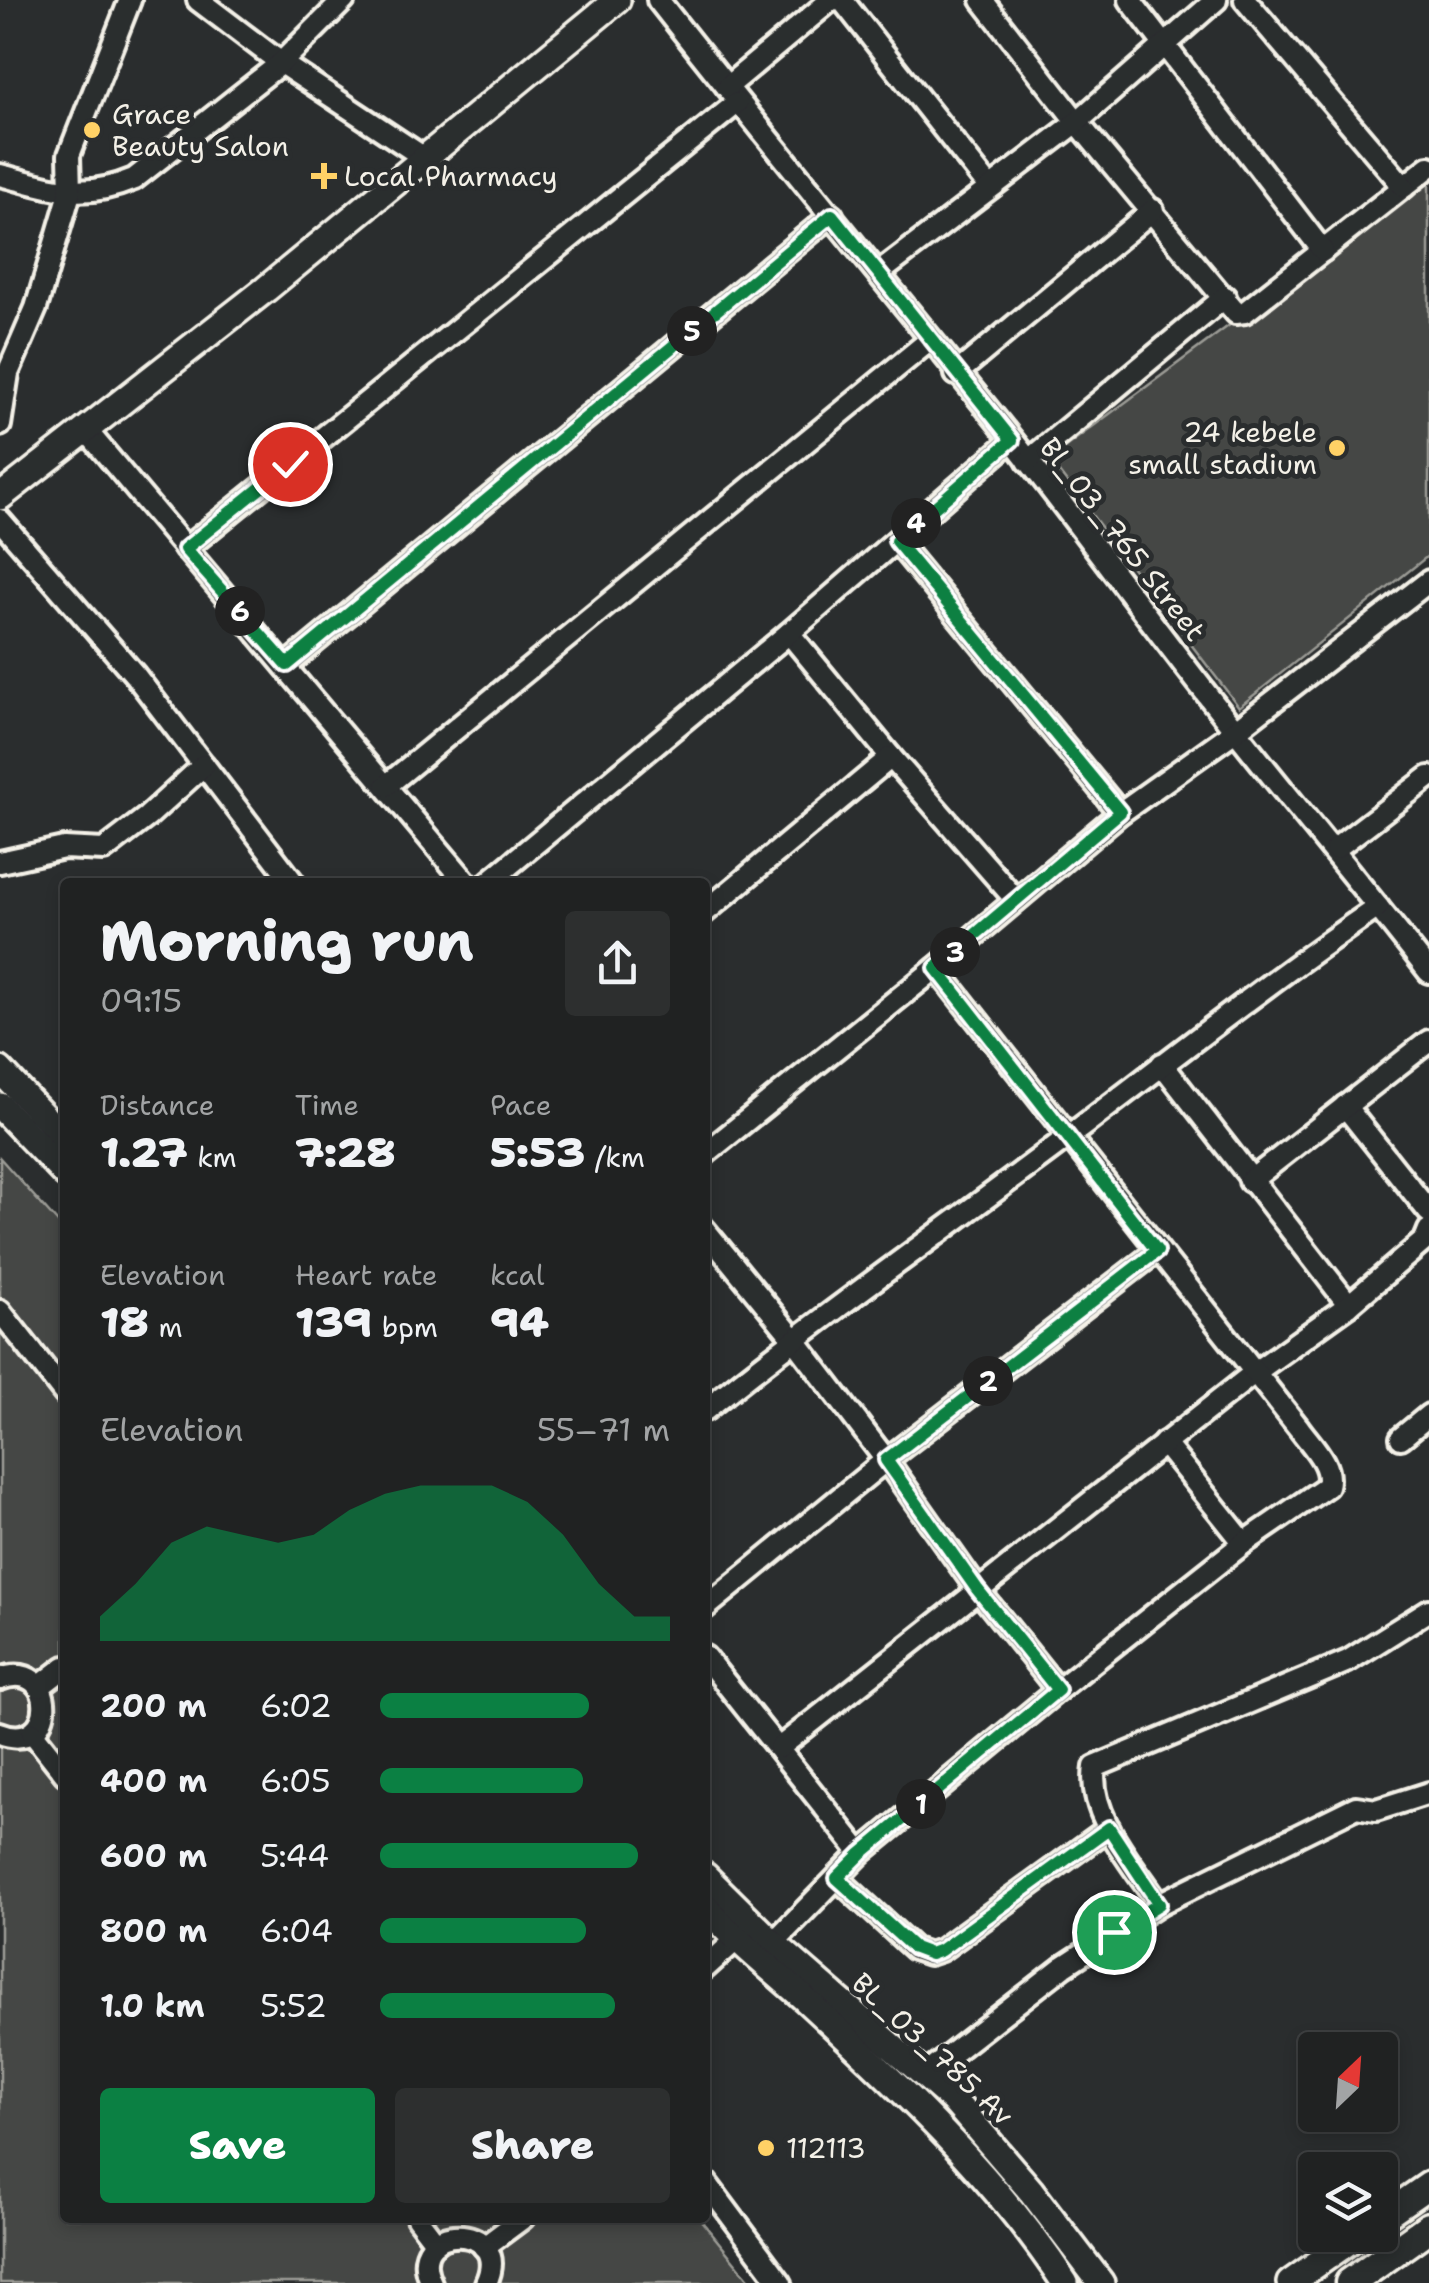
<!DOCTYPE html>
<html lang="en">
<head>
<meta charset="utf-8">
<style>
	:root { --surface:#202222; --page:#2d2f2f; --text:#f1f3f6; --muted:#a2a4a5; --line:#3d3f40; --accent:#0b8043 }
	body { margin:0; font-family:"Shantell Sans",sans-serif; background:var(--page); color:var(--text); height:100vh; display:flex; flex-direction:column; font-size:38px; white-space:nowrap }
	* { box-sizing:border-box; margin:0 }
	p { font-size:32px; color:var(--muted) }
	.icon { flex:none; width:55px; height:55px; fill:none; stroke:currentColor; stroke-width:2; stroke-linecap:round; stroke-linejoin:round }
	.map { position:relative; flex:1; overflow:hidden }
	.drawer { position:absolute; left:60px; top:878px; width:650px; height:1345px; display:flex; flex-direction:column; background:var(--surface); border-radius:10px; box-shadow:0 5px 15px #0003,0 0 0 2px var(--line) }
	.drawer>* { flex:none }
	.needle { width:65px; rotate:25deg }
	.controls { position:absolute; left:1298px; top:2032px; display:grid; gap:20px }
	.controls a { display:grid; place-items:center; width:100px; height:100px; border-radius:10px; background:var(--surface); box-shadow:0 5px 15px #0003,0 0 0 2px var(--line); font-size:50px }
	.pin { position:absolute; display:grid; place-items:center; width:85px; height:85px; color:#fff; margin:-42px; border:5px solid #fff; border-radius:50%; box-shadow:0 2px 10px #0007 }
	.km { position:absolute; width:50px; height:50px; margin:-25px; border-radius:50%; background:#222; color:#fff; font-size:28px; line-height:50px; text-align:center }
	.round { display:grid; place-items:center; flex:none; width:105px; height:105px; border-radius:10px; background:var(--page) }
	.head { display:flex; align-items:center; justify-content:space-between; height:170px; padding:0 40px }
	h1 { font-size:55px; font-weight:800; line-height:75px }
	.figures { display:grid; grid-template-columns:repeat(3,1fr); gap:15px; height:170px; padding:10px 40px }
	.figures div { display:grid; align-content:center }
	.figures b { font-size:42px; font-weight:800 }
	.figures small { font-size:28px; font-weight:400 }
	.figures p { font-size:28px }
	.chart { height:280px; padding:20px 40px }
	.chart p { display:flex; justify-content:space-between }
	.chart svg { width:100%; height:180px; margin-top:10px; fill:var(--accent); opacity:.7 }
	.cta { display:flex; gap:20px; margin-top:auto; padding:20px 40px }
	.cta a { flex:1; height:115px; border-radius:10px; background:var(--accent); color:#fff; font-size:40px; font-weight:800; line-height:115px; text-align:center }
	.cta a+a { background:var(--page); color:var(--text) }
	ul { padding:0 40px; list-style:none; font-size:32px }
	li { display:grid; grid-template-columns:160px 120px 1fr; align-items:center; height:75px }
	li i { height:25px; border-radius:12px; background:var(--accent) }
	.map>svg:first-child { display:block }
	.green { fill:#444645; stroke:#9c9c96; stroke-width:2.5 }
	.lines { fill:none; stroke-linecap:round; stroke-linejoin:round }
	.minor-casing { stroke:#f4f1e8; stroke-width:28 }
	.major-casing { stroke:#f4f1e8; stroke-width:32 }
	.highway-casing { stroke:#f4f1e8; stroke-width:35 }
	.minor { stroke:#2a2d2e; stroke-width:20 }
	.major { stroke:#2a2d2e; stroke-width:25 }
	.highway { stroke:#2a2d2e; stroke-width:28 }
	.route-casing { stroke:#fff; stroke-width:20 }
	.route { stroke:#0b8043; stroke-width:12 }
	.poi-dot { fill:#ffd166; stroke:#2a2d2e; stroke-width:4 }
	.labels { text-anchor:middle; stroke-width:10; stroke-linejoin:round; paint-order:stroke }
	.poi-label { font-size:28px; fill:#f4f1e8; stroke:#2a2d2e; text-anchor:start }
	.street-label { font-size:28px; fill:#f4f1e8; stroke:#2a2d2e }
</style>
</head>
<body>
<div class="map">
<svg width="1429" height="2283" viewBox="0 0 1429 2283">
	<rect width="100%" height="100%" fill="#2a2d2e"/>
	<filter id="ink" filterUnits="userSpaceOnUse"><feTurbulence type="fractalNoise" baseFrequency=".01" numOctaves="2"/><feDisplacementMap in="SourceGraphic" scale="20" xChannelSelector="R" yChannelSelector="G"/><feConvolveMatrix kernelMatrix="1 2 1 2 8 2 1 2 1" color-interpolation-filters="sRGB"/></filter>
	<g filter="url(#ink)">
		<g class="green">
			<path d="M 1429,177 L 1429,555 L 1239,707 L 1049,459 Z"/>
			<path d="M 0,1158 L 65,1231 L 65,2218 L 699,2218 L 752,2283 L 0,2283 Z"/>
		</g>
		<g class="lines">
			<g class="minor-casing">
				<g id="minor">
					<path d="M 198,0 L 281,63 L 426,159"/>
					<path d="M 658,0 C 775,149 896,294 1014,442 C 1089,537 1159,635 1235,730 C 1299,811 1366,890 1429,972"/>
					<path d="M 842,0 L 990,188"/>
					<path d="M 982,0 L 1077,122 L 1236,313 L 1245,312 L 1429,167"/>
					<path d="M 1130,0 L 1323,251"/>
					<path d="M 1245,0 L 1404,187"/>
					<path d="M 727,87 L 831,0"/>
					<path d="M 0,175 C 52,188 81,201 134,179 L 281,63 L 344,0"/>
					<path d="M 879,273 L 1077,122 L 1216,0"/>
					<path d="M 956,374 L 1153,210"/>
					<path d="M 0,425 L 8,373 L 36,308 L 70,193 L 69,155 L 130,0"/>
					<path d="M 86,430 L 466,882"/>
					<path d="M 1028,461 L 1225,297"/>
					<path d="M 0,520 L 135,675 L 293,882"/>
					<path d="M 896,541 L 1120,813"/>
					<path d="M 185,549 L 737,103"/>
					<path d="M 789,633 L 891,757 L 1016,900"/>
					<path d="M 287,665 L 832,215"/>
					<path d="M 386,786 L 930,340"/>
					<path d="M 1335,849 L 1429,777"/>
					<path d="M 0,862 L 64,848 L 104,850 L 147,817 L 204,765"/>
					<path d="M 489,882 L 789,633 L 1012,440"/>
					<path d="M 705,912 L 891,757"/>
					<path d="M 1162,1064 L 1349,1305"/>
					<path d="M 1345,1106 L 1429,1212"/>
					<path d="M 705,1154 L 936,968 L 1120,813 L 1235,731 L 1429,581"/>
					<path d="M 1250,1181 L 1429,1041"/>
					<path d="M 705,1230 L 794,1339 L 886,1460 L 977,1589 L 1058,1690"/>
					<path d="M 0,1311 L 65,1394"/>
					<path d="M 705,1410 C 823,1315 947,1228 1068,1137 C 1171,1059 1271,980 1378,907"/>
					<path d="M 1401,1438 L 1429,1415"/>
					<path d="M 1164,1443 L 1244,1543"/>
					<path d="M 705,1608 L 886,1460 L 1157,1251"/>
					<path d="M 705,1657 L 861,1853"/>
					<path d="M 0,1679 C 60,1657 58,1756 0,1733"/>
					<path d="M 39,1687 L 65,1667"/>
					<path d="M 32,1732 L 65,1774"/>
					<path d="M 779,1748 L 1254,1373 L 1349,1305 L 1425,1240 L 1429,1230"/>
					<path d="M 837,1878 L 914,1949 L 929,1954 L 941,1950 L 1109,1828"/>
					<path d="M 1159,1904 C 1134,1865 1087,1815 1095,1767 L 1348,1661 L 1429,1610"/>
					<path d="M 773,1943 L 861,1853 L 1058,1690 L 1244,1543 L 1327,1486 C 1333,1465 1311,1445 1299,1428 L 936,968"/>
					<path d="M 705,1968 L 736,1940"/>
					<path d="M 923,2076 L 1064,1966 L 1159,1904 L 1356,1807 L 1376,1810 L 1429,1793"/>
					<path d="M 705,2181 L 781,2283"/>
					<path d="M 417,2218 L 436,2243"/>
					<path d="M 484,2247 L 523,2218"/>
					<path d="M 431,2283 C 401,2220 515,2220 486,2283"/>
				</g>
			</g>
			<g class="major-casing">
				<g id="major">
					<path d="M 0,497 L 266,289 L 617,0"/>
					<path d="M 0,1070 L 65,1139"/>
					<path d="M 0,1106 L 65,1174"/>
					<path d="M 705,1876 L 773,1943 L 953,2100 L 1031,2191 L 1101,2283"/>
					<path d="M 705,1906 C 736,1941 772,1969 806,2000 C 900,2087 995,2176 1065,2283"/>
					<path d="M 1380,2219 L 1429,2185"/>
					<path d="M 1290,2283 L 1358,2235"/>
				</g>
			</g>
			<g class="highway-casing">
				<path id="highway" d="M 1350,2283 L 1429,2227"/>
			</g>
			<use href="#minor" class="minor"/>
			<use href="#major" class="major"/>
			<use href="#highway" class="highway"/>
		</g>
	</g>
	<g class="lines" filter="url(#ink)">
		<g class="route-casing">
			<path id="route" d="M 290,464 L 185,549 L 287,665 L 832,215 L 1012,440 L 896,541 L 1120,812 L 936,968 L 1157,1251 L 886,1460 L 977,1589 L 1058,1690 L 861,1854 L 837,1878 L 914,1948 L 930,1954 L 941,1950 L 1109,1828 L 1159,1904 L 1114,1932"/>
		</g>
		<use href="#route" class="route"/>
	</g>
	<g class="poi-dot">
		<circle cx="92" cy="130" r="10"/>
		<path d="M319 161h10v10h10v10h-10v10h-10v-10h-10v-10h10z"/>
		<circle cx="1337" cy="448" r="10"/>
		<circle cx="766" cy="2148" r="10"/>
	</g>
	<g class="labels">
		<g class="poi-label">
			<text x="112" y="124">Grace<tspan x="112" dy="32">Beauty Salon</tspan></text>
			<text x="344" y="186">Local Pharmacy</text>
			<text x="1317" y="442" text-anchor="end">24 kebele<tspan x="1317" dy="32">small stadium</tspan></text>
			<text x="786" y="2158">112113</text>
		</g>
		<g class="street-label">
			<text transform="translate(1123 539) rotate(52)" y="10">Bl_03_765 Street</text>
			<text transform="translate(933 2049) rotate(43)" y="10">BL_03_785 Av</text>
		</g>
	</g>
</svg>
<div class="controls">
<a><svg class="needle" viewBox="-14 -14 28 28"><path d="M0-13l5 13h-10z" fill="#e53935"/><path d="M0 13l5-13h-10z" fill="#a2a4a5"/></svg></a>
<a><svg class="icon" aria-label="layers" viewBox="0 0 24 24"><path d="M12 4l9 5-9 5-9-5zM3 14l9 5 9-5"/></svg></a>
</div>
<div class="pin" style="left:1114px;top:1932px;background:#1e9e55"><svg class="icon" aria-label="arrive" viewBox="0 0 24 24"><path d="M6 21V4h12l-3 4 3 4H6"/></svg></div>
<div class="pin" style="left:290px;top:464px;background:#d93025"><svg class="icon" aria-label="check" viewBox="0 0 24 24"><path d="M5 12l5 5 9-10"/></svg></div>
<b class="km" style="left:921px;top:1804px">1</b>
<b class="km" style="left:988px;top:1381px">2</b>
<b class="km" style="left:955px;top:952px">3</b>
<b class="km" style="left:916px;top:523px">4</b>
<b class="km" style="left:692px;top:331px">5</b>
<b class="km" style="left:240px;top:611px">6</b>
<section class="drawer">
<div class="head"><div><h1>Morning run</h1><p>09:15</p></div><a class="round"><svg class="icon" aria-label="share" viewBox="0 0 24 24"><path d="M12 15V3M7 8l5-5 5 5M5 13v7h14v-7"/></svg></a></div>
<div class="figures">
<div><p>Distance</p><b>1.27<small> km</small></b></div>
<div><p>Time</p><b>7:28</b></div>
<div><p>Pace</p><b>5:53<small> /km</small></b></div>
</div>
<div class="figures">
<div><p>Elevation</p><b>18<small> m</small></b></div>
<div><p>Heart rate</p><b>139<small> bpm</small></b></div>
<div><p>kcal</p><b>94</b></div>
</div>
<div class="chart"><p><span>Elevation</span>55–71 m</p>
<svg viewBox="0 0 160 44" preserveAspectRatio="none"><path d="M0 44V38L10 30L20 20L30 16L40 18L50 20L60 18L70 12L80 8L90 6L100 6L110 6L120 10L130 18L140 30L150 38L160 38V44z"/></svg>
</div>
<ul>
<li><b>200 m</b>6:02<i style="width:72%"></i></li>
<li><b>400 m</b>6:05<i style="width:70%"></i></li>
<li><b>600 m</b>5:44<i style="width:89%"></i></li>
<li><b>800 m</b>6:04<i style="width:71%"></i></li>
<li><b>1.0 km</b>5:52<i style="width:81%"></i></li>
</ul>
<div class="cta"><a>Save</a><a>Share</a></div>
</section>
</div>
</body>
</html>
